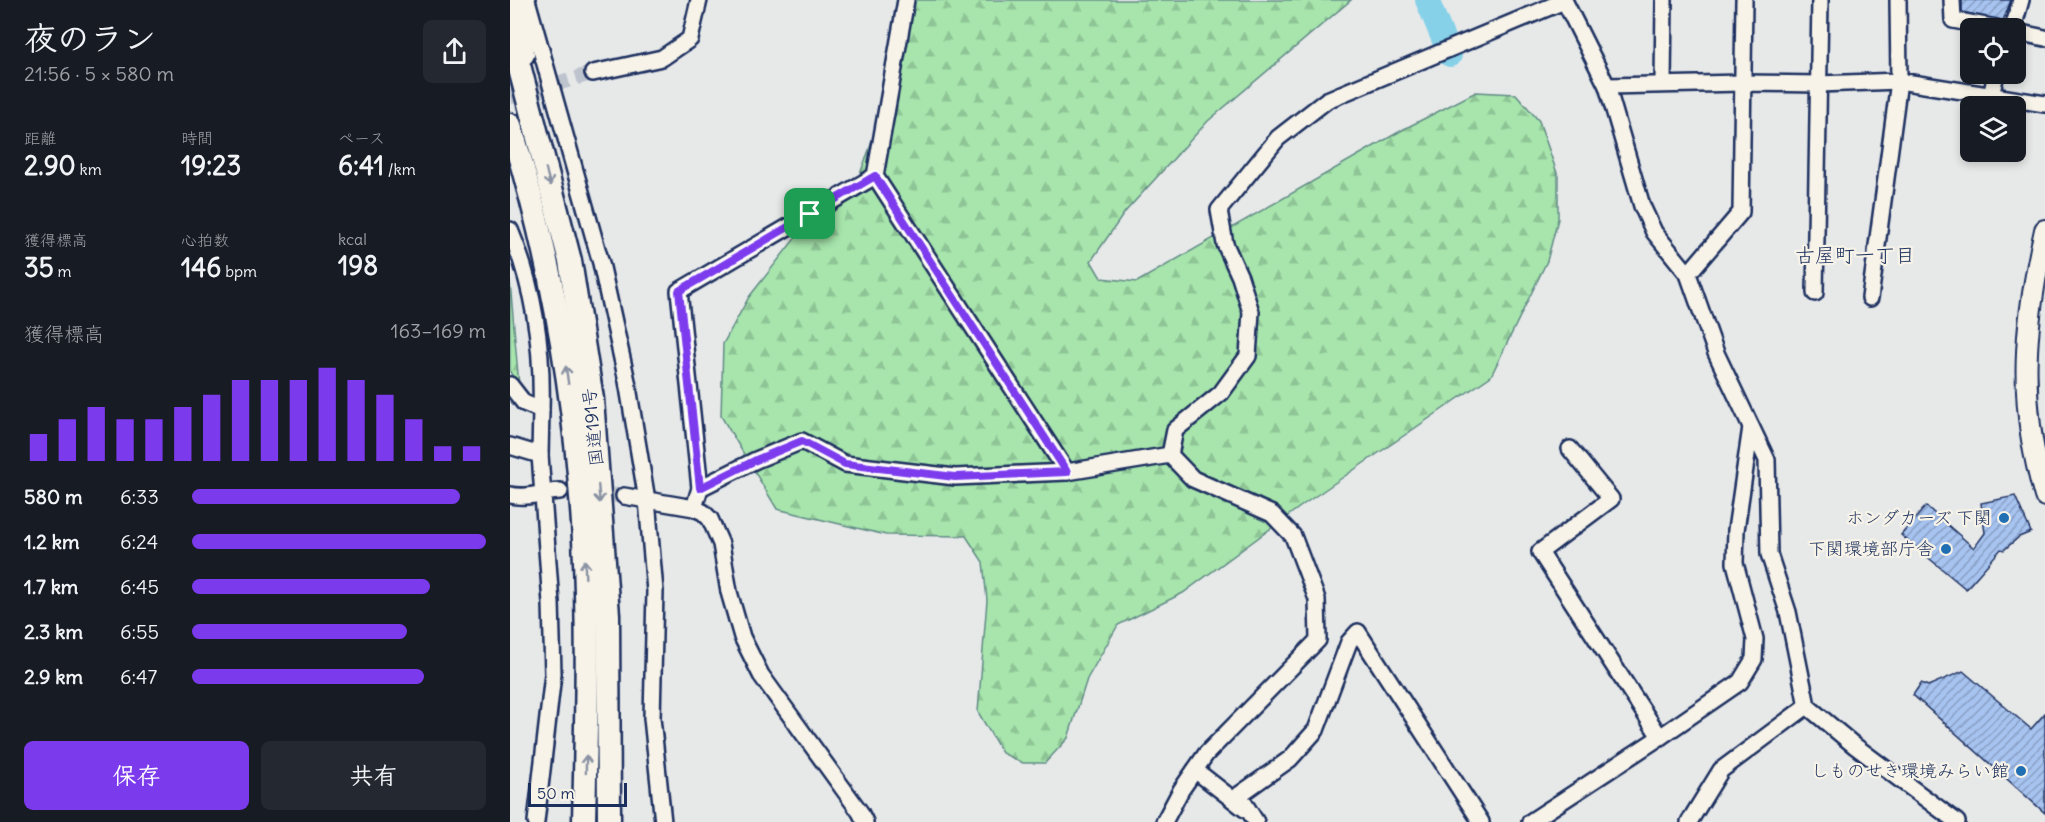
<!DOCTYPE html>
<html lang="ja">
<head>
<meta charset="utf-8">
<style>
	:root { --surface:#171b24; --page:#242831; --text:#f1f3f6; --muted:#9ea1a6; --accent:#7c3aed }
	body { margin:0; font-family:Delius,"Klee One",sans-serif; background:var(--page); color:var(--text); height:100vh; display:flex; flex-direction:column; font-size:22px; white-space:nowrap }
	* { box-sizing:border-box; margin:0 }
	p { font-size:20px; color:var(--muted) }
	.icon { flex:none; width:33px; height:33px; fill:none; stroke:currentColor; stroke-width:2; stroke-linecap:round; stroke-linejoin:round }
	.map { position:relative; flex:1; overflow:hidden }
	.sheet { display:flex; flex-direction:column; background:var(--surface); width:510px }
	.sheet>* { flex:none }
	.controls { position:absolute; left:1450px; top:18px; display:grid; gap:12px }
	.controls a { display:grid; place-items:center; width:66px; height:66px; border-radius:9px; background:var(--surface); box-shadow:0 3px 9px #0003; font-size:30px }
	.scale { position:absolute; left:18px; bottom:15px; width:99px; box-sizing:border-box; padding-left:6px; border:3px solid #1b2f5e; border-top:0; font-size:16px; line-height:21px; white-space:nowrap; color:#1b2f5e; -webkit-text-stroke:4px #f7f3e8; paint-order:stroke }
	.pin { position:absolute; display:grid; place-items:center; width:51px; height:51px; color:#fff; margin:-26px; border-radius:12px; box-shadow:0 3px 9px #0006 }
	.round { display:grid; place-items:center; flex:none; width:63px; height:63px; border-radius:9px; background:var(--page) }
	.overview { display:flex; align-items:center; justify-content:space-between; height:102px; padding:0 24px }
	h1 { font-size:33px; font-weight:700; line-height:45px }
	.metrics { display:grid; grid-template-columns:repeat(3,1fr); gap:9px; height:102px; padding:6px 24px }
	.metrics div { display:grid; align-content:center }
	.metrics b { font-size:26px; font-weight:700 }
	.metrics small { font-size:16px; font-weight:400 }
	.metrics p { font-size:16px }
	.chart { height:168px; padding:12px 24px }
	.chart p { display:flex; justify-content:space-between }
	.chart svg { width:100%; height:108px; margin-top:6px; stroke:var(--accent); stroke-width:6 }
	.primary-button { display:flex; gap:12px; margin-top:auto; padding:12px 24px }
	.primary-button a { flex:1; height:69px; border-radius:9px; background:var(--accent); color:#fff; font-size:24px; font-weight:700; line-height:69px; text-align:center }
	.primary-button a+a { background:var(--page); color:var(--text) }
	ul { padding:0 24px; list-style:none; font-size:20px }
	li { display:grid; grid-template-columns:96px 72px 1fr; align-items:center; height:45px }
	li i { height:15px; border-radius:8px; background:var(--accent) }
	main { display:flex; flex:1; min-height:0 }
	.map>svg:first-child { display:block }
	.forest { fill:url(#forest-firs); stroke:#618a85; stroke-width:1.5 }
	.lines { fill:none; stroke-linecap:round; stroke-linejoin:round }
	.river { stroke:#87d1e8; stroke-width:24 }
	.building { fill:url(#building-hatch); stroke:#1b2f5e; stroke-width:1.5 }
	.minor-tunnel { stroke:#bec4cd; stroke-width:15; stroke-dasharray:15 8; stroke-linecap:butt }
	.minor-casing { stroke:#1b2f5e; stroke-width:20 }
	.major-casing { stroke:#1b2f5e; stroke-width:24 }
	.highway-casing { stroke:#1b2f5e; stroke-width:27 }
	.minor { stroke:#f7f3e8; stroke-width:15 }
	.major { stroke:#f7f3e8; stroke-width:20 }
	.highway { stroke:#f7f3e8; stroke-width:22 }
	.oneway { stroke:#8991a3 }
	.route-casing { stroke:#fff; stroke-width:12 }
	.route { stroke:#7c3aed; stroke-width:8 }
	.poi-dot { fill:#1f6fb2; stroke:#f7f3e8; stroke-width:2 }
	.labels { text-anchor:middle; stroke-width:4.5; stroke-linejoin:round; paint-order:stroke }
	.street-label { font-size:18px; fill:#1b2f5e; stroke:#f7f3e8 }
	.poi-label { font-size:18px; fill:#1b2f5e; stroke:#f7f3e8; text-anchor:end }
	.neighbourhood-label { font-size:20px; fill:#1b2f5e; stroke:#f7f3e8 }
</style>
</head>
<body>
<main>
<section class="sheet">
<div class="overview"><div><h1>夜のラン</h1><p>21:56 · 5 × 580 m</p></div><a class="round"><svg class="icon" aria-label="share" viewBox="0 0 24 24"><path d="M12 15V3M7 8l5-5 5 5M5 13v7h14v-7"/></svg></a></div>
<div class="metrics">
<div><p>距離</p><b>2.90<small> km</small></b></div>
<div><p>時間</p><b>19:23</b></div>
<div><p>ペース</p><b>6:41<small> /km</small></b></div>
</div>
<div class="metrics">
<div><p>獲得標高</p><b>35<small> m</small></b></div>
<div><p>心拍数</p><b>146<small> bpm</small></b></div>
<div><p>kcal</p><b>198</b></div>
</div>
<div class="chart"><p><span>獲得標高</span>163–169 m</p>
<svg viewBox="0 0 160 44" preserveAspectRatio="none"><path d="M5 44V33M15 44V27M25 44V22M35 44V27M45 44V27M55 44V22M65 44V17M75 44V11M85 44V11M95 44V11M105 44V6M115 44V11M125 44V17M135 44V27M145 44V38M155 44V38"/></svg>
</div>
<ul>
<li><b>580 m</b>6:33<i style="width:91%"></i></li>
<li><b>1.2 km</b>6:24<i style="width:100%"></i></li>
<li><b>1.7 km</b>6:45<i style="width:81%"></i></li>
<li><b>2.3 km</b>6:55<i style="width:73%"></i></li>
<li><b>2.9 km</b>6:47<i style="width:79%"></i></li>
</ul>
<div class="primary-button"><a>保存</a><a>共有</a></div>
</section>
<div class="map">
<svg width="1535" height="822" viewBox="0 0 1535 822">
	<defs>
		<pattern id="forest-firs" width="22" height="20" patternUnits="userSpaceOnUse" patternTransform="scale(1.5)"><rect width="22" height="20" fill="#a7e5ac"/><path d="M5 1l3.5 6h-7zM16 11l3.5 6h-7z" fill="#8fc596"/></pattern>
		<pattern id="building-hatch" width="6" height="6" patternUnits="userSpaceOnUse" patternTransform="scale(1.5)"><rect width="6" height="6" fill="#a7c3ef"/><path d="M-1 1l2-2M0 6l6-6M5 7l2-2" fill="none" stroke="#879fc5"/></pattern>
	</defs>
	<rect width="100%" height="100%" fill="#e7e9e9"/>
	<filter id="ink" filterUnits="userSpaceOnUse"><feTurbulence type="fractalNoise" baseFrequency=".0167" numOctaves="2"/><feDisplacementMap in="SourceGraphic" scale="12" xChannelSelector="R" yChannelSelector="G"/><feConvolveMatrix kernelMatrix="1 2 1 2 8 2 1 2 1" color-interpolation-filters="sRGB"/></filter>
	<g filter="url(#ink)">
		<g class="forest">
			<path d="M 387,0 L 841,0 L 698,121 L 615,212 L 581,261 L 591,278 L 627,282 L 894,129 L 966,92 L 1006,94 L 1029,121 L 1048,176 L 1048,219 L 1037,261 L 981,376 L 794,504 L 673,593 L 608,625 L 577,679 L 558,738 L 535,763 L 513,763 L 492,753 L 468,712 L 477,600 L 473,562 L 456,536 L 376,535 L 267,509 L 211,416 L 213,344 L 239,297 L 298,222 L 347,182 L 378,99 Z"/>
			<path d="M 0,281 L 9,386 L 0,372 Z"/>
		</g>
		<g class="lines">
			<path class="river" d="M 917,0 L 940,55"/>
		</g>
		<g class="building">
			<path d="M 1452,0 L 1501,0 L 1493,21 L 1452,12 Z"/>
			<path d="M 1505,496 L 1521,532 L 1509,537 L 1494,550 L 1491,549 L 1456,589 L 1391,535 L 1416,506 L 1464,548 L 1475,533 L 1471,503 Z"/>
			<path d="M 1453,671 L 1521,729 L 1535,713 L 1535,813 L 1403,695 L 1411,683 L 1418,686 Z"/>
		</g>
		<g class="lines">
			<g class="minor-tunnel">
				<path d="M 0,97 L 83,73"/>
				<path d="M 50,491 L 114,496"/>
			</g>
			<g class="minor-casing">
				<g id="minor">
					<path d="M 17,0 L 91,263 L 117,381 L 137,500 L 145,591 L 142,718 L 153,822"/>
					<path d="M 396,0 L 365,176 L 557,472"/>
					<path d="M 1054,0 L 1097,86 L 1132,206 L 1144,232 L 1178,274 L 1206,353 L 1257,460 L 1259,554 L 1278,612 L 1297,706 L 1345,746 L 1447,822"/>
					<path d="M 1442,0 L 1443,20 L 1487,28"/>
					<path d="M 1503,28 L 1511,0"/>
					<path d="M 1506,32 L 1535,38"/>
					<path d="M 83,73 L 152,58 L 180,39 L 189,0"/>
					<path d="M 1153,84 L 1154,0"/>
					<path d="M 1097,86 L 1233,83 L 1309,84 L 1389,81 L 1535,104"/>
					<path d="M 1481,96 L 1486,74"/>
					<path d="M 0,230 C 24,287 33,348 31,410"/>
					<path d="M 1178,274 L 1231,212 L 1234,0"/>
					<path d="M 1305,293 L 1310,0"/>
					<path d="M 1360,298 L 1389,81 L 1388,0"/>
					<path d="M 0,385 L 14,403 L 31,410 L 30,455 L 41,603 L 43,674 L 26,822"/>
					<path d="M 0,446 L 30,455"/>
					<path d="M 1060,449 L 1101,499 L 1030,552 L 1150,737"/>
					<path d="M 660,455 L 665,430 L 711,393 L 738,356 L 741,312 L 730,277 L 715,244 L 709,210 L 768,138 L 817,100 L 1054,1"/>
					<path d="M 190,488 L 246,460 L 292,441 L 335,464 L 445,477 L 557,472 L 660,455"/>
					<path d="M 0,495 C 17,499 33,492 50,491"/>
					<path d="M 114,496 L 184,508 L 193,512 L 200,519 L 211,544 L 219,592 L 232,637 L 251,675 L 350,812 L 355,822"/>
					<path d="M 184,508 L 190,488 L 169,291 L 365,176"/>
					<path d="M 685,770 L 735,809"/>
					<path d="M 654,822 L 671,790 L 696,754 L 808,640 L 807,599 L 783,536 L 762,514 L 683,479 L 660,455"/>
					<path d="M 746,822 L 729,795 L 780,759 L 806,730 L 839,642 L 848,632 L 971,822"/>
					<path d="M 1020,822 L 1150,737 L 1230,682 L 1244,659 L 1245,639 L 1225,563 L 1226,530 L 1241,427"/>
					<path d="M 1179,822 L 1211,770 L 1297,706"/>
				</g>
			</g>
			<g class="major-casing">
				<path id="major" d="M 1535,230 C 1514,324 1507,403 1535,496"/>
			</g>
			<g class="highway-casing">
				<g id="highway">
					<path d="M 2,0 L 13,54"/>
					<path d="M 0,40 L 10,69 L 60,261 L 82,399 L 98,615 L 99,822"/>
					<path d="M 0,125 C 42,259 66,399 74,540 C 79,634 76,728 74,822"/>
				</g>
			</g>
			<use href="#minor" class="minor"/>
			<use href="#major" class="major"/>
			<use href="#highway" class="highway"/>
		</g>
		<defs><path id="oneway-shaft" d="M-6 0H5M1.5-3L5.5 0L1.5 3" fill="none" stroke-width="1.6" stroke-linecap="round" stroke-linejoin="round" transform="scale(1.5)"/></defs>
		<g class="oneway">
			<use href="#oneway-shaft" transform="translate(38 177) rotate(75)"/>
			<use href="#oneway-shaft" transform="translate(57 375) rotate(-98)"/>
			<use href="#oneway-shaft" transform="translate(89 494) rotate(85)"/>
			<use href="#oneway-shaft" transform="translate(75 569) rotate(-92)"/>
			<use href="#oneway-shaft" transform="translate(76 764) rotate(-89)"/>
		</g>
	</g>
	<g class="lines" filter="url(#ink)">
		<g class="route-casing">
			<path id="route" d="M 365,176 L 557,472 L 445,477 L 335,464 L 292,441 L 246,460 L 190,488 L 169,291 Z"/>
		</g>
		<use href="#route" class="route"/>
	</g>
	<g class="poi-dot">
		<circle cx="1494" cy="518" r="6"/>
		<circle cx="1436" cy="549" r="6"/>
		<circle cx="1511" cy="771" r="6"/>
	</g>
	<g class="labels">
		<g class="street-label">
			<text transform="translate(83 427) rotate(-96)" y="6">国道191号</text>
		</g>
		<g class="poi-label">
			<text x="1482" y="524">ホンダカーズ 下関</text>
			<text x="1424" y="555">下関環境部庁舎</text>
			<text x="1499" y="777">しものせき環境みらい館</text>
		</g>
		<g class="neighbourhood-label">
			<text x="1345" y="262">古屋町一丁目</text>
		</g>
	</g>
</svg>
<div class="controls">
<a><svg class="icon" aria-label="locate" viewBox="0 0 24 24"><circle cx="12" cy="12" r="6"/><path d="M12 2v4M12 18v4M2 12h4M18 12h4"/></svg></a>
<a><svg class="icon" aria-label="layers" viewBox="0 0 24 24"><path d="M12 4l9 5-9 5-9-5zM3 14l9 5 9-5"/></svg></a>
</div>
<div class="scale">50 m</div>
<div class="pin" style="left:300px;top:214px;background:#1e9e55"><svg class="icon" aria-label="arrive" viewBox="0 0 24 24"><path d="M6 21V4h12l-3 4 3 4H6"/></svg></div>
</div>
</main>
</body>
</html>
